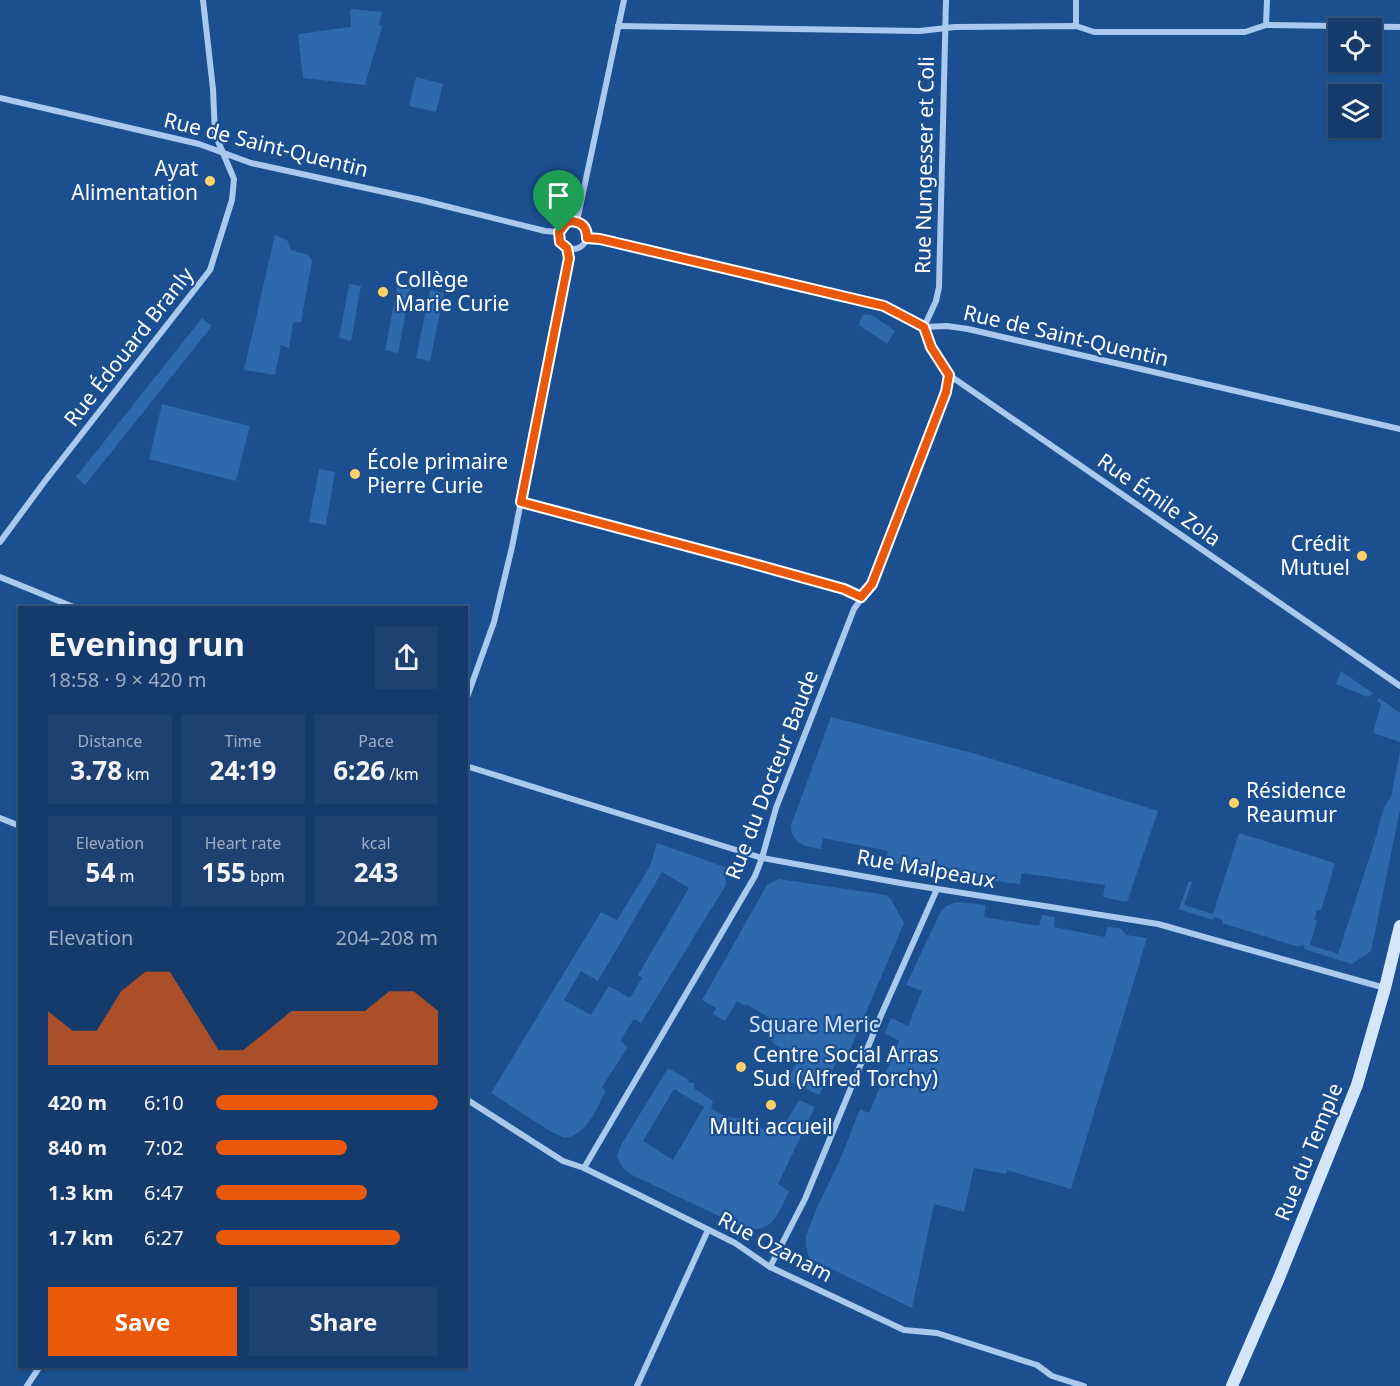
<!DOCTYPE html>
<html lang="en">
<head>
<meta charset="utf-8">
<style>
	:root { --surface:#143b6b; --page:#1d4271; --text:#f1f3f6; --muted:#9dadc1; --line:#33557e; --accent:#ea580c }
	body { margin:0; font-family:"Noto Sans",sans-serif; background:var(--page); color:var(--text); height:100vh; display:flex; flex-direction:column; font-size:22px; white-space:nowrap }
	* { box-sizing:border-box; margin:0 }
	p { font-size:20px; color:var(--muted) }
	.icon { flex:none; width:33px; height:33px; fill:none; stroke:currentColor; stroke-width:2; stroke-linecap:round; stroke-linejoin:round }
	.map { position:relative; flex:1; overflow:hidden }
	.side { position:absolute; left:18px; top:606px; width:450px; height:762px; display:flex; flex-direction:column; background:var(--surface); border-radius:0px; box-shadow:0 2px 4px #0004,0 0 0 2px var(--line) }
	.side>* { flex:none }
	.fabs { position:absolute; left:1328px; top:18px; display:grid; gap:12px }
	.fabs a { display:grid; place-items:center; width:54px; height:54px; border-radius:0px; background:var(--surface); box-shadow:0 2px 4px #0004,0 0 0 2px var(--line); font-size:30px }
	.pin { position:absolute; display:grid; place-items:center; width:51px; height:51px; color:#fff; margin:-62px -26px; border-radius:50% 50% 50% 0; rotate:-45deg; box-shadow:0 0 6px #0007 }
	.pin .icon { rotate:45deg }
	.round { display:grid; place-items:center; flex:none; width:63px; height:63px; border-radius:0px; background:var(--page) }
	.head { display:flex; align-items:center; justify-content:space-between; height:102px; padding:0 30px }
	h1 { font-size:33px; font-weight:700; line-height:45px }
	.metrics { display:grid; grid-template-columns:repeat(3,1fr); gap:9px; height:102px; padding:6px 30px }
	.metrics div { display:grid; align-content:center; border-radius:0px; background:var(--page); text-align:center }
	.metrics b { font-size:26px; font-weight:700 }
	.metrics small { font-size:16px; font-weight:400 }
	.metrics p { font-size:16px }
	.chart { height:168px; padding:12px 30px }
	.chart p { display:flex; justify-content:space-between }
	.chart svg { width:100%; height:108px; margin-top:6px; fill:var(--accent); opacity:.7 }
	.primary-button { display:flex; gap:12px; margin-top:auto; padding:12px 30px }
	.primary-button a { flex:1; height:69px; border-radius:0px; background:var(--accent); color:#fff; font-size:24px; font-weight:700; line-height:69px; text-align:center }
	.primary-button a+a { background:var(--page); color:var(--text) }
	ul { padding:0 30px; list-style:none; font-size:20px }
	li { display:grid; grid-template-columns:96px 72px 1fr; align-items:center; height:45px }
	li i { height:15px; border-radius:8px; background:var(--accent) }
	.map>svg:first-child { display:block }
	.green { fill:#2e69ad; fill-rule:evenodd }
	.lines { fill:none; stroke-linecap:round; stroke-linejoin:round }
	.street { stroke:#a9c9ee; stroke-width:6 }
	.secondary { stroke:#d6e6fa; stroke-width:12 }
	.route-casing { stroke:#fff; stroke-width:12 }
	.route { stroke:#ea580c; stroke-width:8 }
	.poi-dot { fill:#ffd166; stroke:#1b4f8f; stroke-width:2 }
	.labels { text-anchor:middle; stroke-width:4.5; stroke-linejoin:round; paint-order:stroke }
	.street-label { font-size:21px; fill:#fff; stroke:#1b4f8f }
	.poi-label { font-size:21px; fill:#fff; stroke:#1b4f8f; text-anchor:start }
	.park-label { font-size:21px; fill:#cfe3fa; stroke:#1b4f8f }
</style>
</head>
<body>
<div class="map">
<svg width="1400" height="1386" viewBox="0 0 1400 1386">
	<rect width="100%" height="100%" fill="#1b4f8f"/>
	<g class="green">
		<path d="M 350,9 L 382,12 L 379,25 L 382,26 L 365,85 L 303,78 L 298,34 L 351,27 Z"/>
		<path d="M 416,77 L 443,84 L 436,112 L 409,106 Z"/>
		<path d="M 275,235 L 288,241 L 291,250 L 308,255 L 312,261 L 301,322 L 293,323 L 289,348 L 281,345 L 275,375 L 244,370 Z"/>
		<path d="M 398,283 L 411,285 L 398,353 L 385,350 Z"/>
		<path d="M 349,284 L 361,286 L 351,341 L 339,338 Z"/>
		<path d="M 430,290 L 444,293 L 430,361 L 416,358 Z"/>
		<path d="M 865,314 L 872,315 L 895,331 L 887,344 L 859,325 L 861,317 Z"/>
		<path d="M 202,318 L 212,326 L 85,485 L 76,477 Z"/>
		<path d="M 162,404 L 250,426 L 236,481 L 149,459 Z"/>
		<path d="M 319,469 L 335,472 L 326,525 L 309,522 Z"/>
		<path d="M 1341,671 L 1374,694 L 1368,697 L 1336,684 Z"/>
		<path d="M 1379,698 L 1400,713 L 1400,742 L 1373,733 L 1381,704 L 1377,701 Z"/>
		<path d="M 831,717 L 973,753 L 1158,811 L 1127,902 L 1103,897 L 1105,885 L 1022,873 L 1020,884 L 1009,883 L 886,862 L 888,851 L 823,838 L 821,849 C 805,847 791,843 791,825 Z"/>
		<path d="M 1400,751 L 1400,810 L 1371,951 L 1352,964 L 1304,949 L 1304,946 L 1300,945 L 1299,947 L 1222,923 L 1223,920 L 1215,917 L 1213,920 L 1179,909 L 1189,881 L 1192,882 L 1184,905 L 1213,914 L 1239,833 L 1335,863 L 1321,911 L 1317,910 L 1314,919 L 1317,921 L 1310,945 L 1338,954 L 1375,840 L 1384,807 L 1391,797 Z"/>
		<path d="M 657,843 L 725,867 L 726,885 L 641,1023 L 634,1019 L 620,1041 L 628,1047 L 602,1087 L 606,1091 C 596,1109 587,1136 564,1138 L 550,1131 L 491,1093 L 601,912 L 617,920 L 650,866 ZM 662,872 L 689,888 L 638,975 L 642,978 L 630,998 L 609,986 L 591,1015 L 564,1000 L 581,971 L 598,981 Z"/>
		<path d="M 779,879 L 886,895 L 891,899 L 904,923 L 848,1055 L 842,1052 L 819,1095 L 787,1080 L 799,1059 L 773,1043 L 769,1031 L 775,1021 L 746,1004 L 745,1006 L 737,1001 L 725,1021 L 713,1014 L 716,1008 L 702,1000 L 767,885 Z"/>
		<path d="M 957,902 L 986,905 L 984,917 L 1039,926 L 1042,915 L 1055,917 L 1054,927 L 1105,937 L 1107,927 L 1120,928 L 1126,935 L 1147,938 L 1071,1189 L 1007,1170 L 1006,1174 L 974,1168 L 964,1212 L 934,1204 L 912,1308 L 809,1258 L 806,1247 L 806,1236 L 818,1205 L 840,1160 L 860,1109 L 869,1113 L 899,1041 L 885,1033 L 891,1018 L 908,1026 L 922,991 L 906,985 L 940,913 L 946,906 Z"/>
		<path d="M 668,1068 L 689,1080 L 688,1082 L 694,1083 L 695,1089 L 713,1101 L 711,1108 C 719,1113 731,1120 740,1118 L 740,1124 L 754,1133 L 758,1126 L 771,1134 L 776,1126 L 782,1129 L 799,1100 L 815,1107 L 778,1184 L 789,1191 C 778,1215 771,1237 740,1226 L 632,1175 L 622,1167 L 617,1156 L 621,1145 ZM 674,1089 L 704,1107 L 673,1160 L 643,1141 Z"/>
	</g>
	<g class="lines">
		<g class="street">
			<path d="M 1076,0 L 1076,26"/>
			<path d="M 1266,25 L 1267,0"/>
			<path d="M 618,26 L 920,31 L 955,27 L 1076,26 L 1094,32 L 1245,32 L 1266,25 L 1400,27"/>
			<path d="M 0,98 L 199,144 L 251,163 L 421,200 L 545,231 L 559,232"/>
			<circle cx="573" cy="235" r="14"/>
			<path d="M 577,221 L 624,0"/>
			<path d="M 587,238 L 600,239 L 884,306 L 924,327 L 947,326 L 968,329 L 1400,429"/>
			<path d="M 924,327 L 931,347 L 949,375 L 1400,686"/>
			<path d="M 924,327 L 936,301 L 939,287 L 946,0"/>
			<path d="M 521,502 L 743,561 L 844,589 L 861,597"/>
			<path d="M 0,542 L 45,481 L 210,270 L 232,200 L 234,179 L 215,134 L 213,89 L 203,0"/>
			<path d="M 0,577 L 76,608"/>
			<path d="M 466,700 L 494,622 L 512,547 L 569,258 L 567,248"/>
			<path d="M 466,766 L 762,858 L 906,884 L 1158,924 L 1385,988"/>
			<path d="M 0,818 L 20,826"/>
			<path d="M 466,1099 L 563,1161 L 584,1168 L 637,1194 L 735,1243 L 770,1267 L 904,1330 L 937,1333 L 1037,1365 L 1052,1376 L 1084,1386"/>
			<path d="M 584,1168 L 755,876 L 762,858 L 776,808 L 854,609 L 872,584 L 946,392 L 949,375"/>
			<path d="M 770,1267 L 805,1199 L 882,1013 L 937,889"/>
			<path d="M 27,1386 L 40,1366"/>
			<path d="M 637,1386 L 708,1230"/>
		</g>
		<path class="secondary" d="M 1232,1386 L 1279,1278 L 1357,1085 L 1385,988 L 1400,926"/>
	</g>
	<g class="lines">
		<g class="route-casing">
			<path id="route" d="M 571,221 C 582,222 587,227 587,238 L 600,239 L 884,306 L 924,327 L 931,347 L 949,375 L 946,392 L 872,584 L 861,597 L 844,589 L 743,561 L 521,502 L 569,258 L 567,248 L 560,242 L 559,232 L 566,223 Z"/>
		</g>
		<use href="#route" class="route"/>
	</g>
	<g class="poi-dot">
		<circle cx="210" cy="181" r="6"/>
		<circle cx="383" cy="292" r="6"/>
		<circle cx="355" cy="474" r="6"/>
		<circle cx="1362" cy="556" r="6"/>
		<circle cx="1234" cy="803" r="6"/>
		<circle cx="741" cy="1067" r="6"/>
		<circle cx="771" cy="1105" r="6"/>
	</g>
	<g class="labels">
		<g class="street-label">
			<text transform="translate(266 145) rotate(14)" y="7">Rue de Saint-Quentin</text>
			<text transform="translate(925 165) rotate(-89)" y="7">Rue Nungesser et Coli</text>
			<text transform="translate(1066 336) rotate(13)" y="7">Rue de Saint-Quentin</text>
			<text transform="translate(129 347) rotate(-52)" y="7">Rue Édouard Branly</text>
			<text transform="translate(1159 500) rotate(35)" y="7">Rue Émile Zola</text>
			<text transform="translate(772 775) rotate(-69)" y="7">Rue du Docteur Baude</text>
			<text transform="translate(926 869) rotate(10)" y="7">Rue Malpeaux</text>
			<text transform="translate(1309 1152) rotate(-68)" y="7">Rue du Temple</text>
			<text transform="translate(775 1247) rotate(28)" y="7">Rue Ozanam</text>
		</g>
		<g class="poi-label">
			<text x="198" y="176" text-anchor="end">Ayat<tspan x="198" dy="24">Alimentation</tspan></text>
			<text x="395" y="287">Collège<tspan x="395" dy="24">Marie Curie</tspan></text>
			<text x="367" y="469">École primaire<tspan x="367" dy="24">Pierre Curie</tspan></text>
			<text x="1350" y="551" text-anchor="end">Crédit<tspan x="1350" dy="24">Mutuel</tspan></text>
			<text x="1246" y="798">Résidence<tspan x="1246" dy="24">Reaumur</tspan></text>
			<text x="753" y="1062">Centre Social Arras<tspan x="753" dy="24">Sud (Alfred Torchy)</tspan></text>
			<text x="771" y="1134" text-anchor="middle">Multi accueil</text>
		</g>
		<g class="park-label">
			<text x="814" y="1032">Square Meric</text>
		</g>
	</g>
</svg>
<div class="fabs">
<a><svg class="icon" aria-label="locate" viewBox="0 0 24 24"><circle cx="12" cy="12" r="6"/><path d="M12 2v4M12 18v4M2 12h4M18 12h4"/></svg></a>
<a><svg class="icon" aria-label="layers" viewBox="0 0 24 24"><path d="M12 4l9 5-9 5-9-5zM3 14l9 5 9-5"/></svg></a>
</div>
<div class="pin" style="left:559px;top:232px;background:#1e9e55"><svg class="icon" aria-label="arrive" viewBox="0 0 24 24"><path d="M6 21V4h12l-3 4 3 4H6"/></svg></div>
<section class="side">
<div class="head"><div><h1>Evening run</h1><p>18:58 · 9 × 420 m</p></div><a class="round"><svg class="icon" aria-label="share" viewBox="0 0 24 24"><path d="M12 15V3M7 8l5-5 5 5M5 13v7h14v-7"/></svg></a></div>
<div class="metrics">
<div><p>Distance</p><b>3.78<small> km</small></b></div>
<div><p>Time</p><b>24:19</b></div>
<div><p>Pace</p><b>6:26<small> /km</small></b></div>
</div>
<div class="metrics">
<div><p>Elevation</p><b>54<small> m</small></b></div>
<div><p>Heart rate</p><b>155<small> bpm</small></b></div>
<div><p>kcal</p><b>243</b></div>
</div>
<div class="chart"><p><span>Elevation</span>204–208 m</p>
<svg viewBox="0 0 160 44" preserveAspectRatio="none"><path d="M0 44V22L10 30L20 30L30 14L40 6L50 6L60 22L70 38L80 38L90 30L100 22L110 22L120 22L130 22L140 14L150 14L160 22V44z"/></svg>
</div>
<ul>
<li><b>420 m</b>6:10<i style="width:100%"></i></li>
<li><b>840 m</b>7:02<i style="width:59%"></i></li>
<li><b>1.3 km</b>6:47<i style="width:68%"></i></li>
<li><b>1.7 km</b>6:27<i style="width:83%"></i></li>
</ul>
<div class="primary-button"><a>Save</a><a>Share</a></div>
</section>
</div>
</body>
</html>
